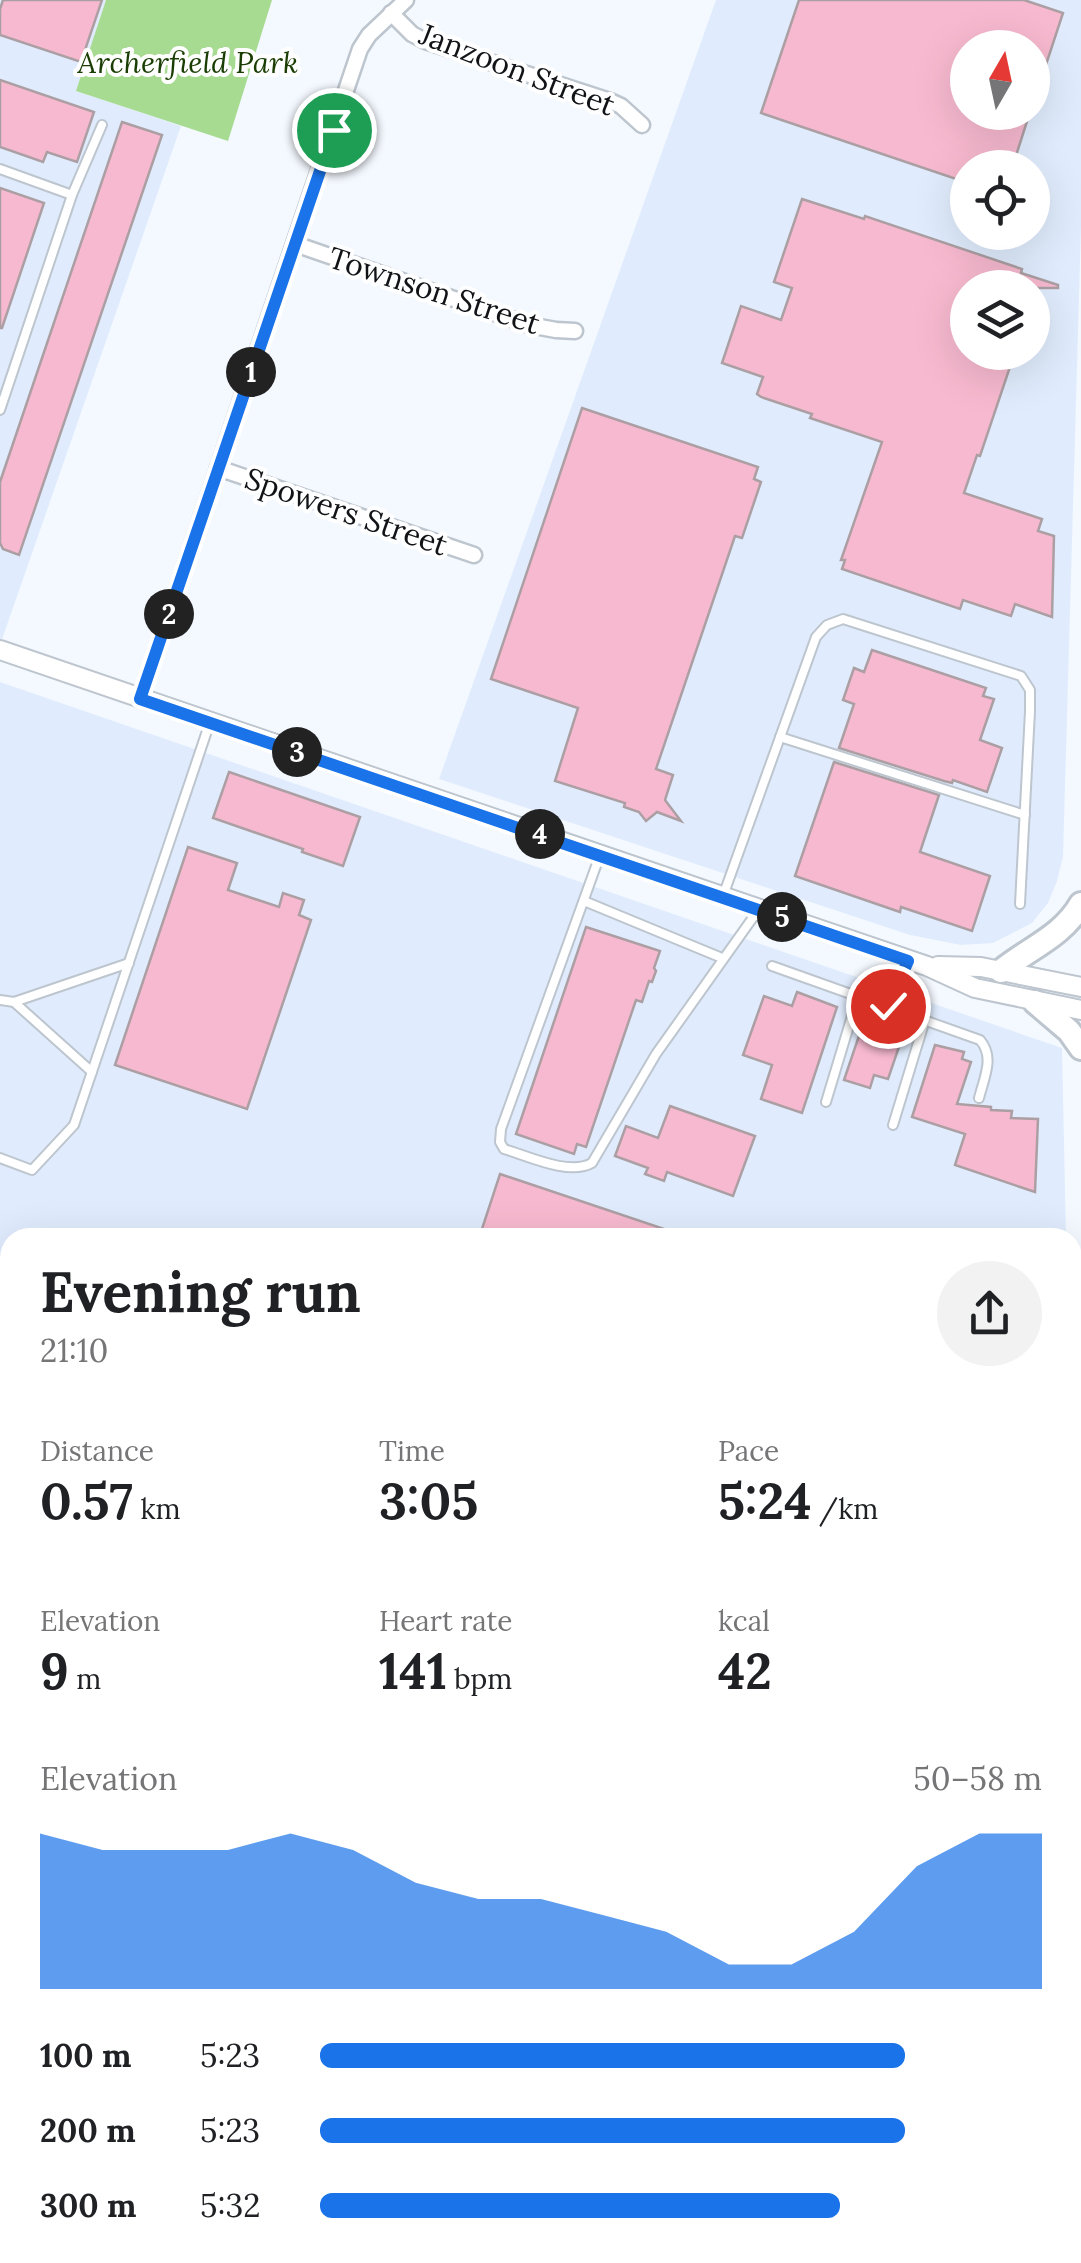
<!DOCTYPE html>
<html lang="en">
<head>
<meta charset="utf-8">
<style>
	:root { --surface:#fff; --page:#f2f2f2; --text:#202124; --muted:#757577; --accent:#1a73e8 }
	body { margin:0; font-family:Lora,serif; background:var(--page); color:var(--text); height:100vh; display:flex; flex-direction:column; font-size:38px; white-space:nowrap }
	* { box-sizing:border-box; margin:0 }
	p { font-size:32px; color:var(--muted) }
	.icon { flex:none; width:55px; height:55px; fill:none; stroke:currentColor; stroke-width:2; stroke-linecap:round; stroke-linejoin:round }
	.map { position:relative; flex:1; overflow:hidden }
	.drawer { position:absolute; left:0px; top:1228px; width:1082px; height:1038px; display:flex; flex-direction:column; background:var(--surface); border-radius:30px 30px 0 0; box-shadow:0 10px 40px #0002 }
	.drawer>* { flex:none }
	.needle { width:65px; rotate:9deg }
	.buttons { position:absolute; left:950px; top:30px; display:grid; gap:20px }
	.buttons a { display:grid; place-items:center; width:100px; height:100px; border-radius:50%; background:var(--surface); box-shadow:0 10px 40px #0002; font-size:50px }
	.pin { position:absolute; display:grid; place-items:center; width:85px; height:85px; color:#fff; margin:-42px; border:5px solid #fff; border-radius:50%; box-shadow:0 2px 10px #0007 }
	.km { position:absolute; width:50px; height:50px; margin:-25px; border-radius:50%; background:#222; color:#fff; font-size:28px; line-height:50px; text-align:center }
	.round { display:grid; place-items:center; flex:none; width:105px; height:105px; border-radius:52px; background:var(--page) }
	.overview { display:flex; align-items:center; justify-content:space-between; height:170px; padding:0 40px }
	h1 { font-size:55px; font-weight:700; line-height:75px }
	.figures { display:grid; grid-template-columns:repeat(3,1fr); gap:15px; height:170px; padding:10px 40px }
	.figures div { display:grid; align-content:center }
	.figures b { font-size:50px; font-weight:700 }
	.figures small { font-size:28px; font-weight:400 }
	.figures p { font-size:28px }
	.chart { height:280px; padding:20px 40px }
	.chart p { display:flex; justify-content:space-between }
	.chart svg { width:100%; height:180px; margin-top:10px; fill:var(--accent); opacity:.7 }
	ul { padding:0 40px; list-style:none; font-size:32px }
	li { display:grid; grid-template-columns:160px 120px 1fr; align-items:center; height:75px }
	li i { height:25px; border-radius:12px; background:var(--accent) }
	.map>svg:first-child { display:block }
	.built { fill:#e0ecfd; fill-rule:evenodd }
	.green { fill:#a7db91 }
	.building { fill:#f7b9cf; stroke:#ac9fa3; stroke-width:2.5 }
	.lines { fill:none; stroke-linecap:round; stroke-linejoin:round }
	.service-casing { stroke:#bdc5ce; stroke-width:12 }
	.minor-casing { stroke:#bdc5ce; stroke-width:19 }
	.tertiary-casing { stroke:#bdc5ce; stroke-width:22 }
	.trunk-casing { stroke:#bdc5ce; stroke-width:28 }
	.service { stroke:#fff; stroke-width:8 }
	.minor { stroke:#fff; stroke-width:14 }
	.tertiary { stroke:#fff; stroke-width:18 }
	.trunk { stroke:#fff; stroke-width:22 }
	.route-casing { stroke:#fff; stroke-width:20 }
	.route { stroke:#1a73e8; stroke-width:12 }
	.labels { text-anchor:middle; stroke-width:8; stroke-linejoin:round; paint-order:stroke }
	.park-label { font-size:30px; font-style:italic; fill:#193d02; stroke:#fff }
	.street-label { font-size:30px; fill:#111317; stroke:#fff }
</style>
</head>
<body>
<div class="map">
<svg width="1081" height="2263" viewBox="0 0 1081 2263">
	<rect width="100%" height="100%" fill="#f4f9ff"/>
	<g class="built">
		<path d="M 0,0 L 106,0 L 77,91 L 181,126 L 0,645 Z"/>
		<path d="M 716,0 L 1081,0 L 1081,227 L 1063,857 L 1057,881 L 1048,903 L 1032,923 L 993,943 L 961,945 L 910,935 L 439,779 ZM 968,48 L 1032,48 L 1032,112 L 968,112 ZM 968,168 L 1032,168 L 1032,232 L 968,232 ZM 968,288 L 1032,288 L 1032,352 L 968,352 Z"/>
		<path d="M 0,682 L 1062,1048 L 1066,1237 L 10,1238 L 10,1518 L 0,1514 Z"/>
		<path d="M 509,2255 L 1050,2255 L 1049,2263 L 506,2263 Z"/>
	</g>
	<path class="green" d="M 106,0 L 272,0 L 228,141 L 76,91 Z"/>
	<g class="building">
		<path d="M 3,0 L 102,0 L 81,62 L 0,35 L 0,9 Z"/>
		<path d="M 799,0 L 1024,0 L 1063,13 L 1035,98 L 1032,98 L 1032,48 L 968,48 L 968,112 L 1030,112 L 1012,168 L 968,168 L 968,183 L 761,113 Z"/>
		<path d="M 0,80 L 94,112 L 77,162 L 47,152 L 43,162 L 0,147 Z"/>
		<path d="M 122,122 L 162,135 L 19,555 L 3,549 L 0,543 L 0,482 Z"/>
		<path d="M 0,188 L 44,203 L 2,328 L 0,328 Z"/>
		<path d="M 802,199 L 864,219 L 865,216 L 1022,269 L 1021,273 L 1058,285 L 1058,288 L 968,288 L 968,352 L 1015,352 L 980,456 L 977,455 L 964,493 L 1042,519 L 1038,531 L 1054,536 L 1052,617 L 1015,604 L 1011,616 L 963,600 L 960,609 L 842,569 L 845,560 L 841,560 L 882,442 L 810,418 L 812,414 L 761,397 L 757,394 L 763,377 L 722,363 L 741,306 L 781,320 L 792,288 L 774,282 Z"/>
		<path d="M 582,408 L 758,467 L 754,479 L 761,482 L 742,538 L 735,536 L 656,769 L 673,775 L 665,800 L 681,821 L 657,812 L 646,821 L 639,812 L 624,807 L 625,803 L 555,781 L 578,708 L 491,679 Z"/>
		<path d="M 872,650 L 986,688 L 983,696 L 994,699 L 980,740 L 1002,748 L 987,792 L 953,780 L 952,783 L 944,781 L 839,748 L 854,704 L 843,700 L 854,668 L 864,672 Z"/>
		<path d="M 834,762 L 939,795 L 920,852 L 990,876 L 972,931 L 901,907 L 900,912 L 795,876 Z"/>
		<path d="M 229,772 L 360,817 L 343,866 L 302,852 L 303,849 L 213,818 Z"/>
		<path d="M 188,847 L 237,863 L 228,890 L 279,907 L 283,893 L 304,900 L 299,915 L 311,920 L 247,1109 L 115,1065 Z"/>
		<path d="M 586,927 L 660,951 L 654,968 L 656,971 L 652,982 L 649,981 L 642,1002 L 636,1000 L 586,1147 L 577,1144 L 574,1154 L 516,1134 Z"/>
		<path d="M 797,992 L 837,1007 L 802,1113 L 761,1099 L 772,1065 L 743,1055 L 764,996 L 792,1006 Z"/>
		<path d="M 868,1019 L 901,1031 L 899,1038 L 902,1038 L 888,1079 L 874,1075 L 870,1088 L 844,1080 L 863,1024 L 865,1026 Z"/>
		<path d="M 935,1045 L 964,1052 L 962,1059 L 971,1062 L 957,1104 L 991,1107 L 991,1110 L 1012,1111 L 1011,1118 L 1038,1119 L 1035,1192 L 955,1165 L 965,1134 L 912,1117 Z"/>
		<path d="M 670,1106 L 755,1136 L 733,1196 L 667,1172 L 664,1181 L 645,1174 L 648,1168 L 615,1156 L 626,1126 L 658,1138 Z"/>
		<path d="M 500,1174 L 682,1235 L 681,1238 L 479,1238 Z"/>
	</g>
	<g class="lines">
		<g class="service-casing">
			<g id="service">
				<path d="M 0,169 L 72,195"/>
				<path d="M 0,410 L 72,195 L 102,125"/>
				<path d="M 780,737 L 1025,815"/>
				<path d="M 600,855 L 501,1129 L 500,1142 L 504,1149 C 528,1156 569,1176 592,1163 L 656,1054 L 759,909"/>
				<path d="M 723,896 L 816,637 L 827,625 L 843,619 L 1021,676 L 1030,690 L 1030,711 L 1020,904"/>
				<path d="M 584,901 L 722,958"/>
				<path d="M 772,966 L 980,1040 C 995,1057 984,1078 979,1098"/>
				<path d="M 0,1000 L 14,1002 L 129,963"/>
				<path d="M 14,1002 L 92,1072"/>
				<path d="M 888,1006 L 908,961"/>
				<path d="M 826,1102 L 858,996"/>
				<path d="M 893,1125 L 925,1020"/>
				<path d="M 0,1158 L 32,1170 L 74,1125 L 210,722"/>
				<path d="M 1072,1520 L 1081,1520"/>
				<path d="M 1072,1704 L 1081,1704"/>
				<path d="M 265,2261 L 269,2263"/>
				<path d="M 403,2263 L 406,2255"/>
			</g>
		</g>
		<g class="minor-casing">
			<g id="minor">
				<path d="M 391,13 L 412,34 L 425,41 L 610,101 L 621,106 L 642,125"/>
				<path d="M 295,244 L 529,325 L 556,330 L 575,331"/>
				<path d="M 218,468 L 474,555"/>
				<path d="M 140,699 L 360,49 L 369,35 L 406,0"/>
				<path d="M 0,1623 L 10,1626"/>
				<path d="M 0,1868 L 10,1839"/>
				<path d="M 72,2263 L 75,2255"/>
			</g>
		</g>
		<g class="tertiary-casing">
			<g id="tertiary">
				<path d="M 0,650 L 927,966 L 975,988 L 1081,1010"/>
				<path d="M 938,966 L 981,967 L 1081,987"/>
			</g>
		</g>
		<g class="trunk-casing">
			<g id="trunk">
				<path d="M 1001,971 C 1029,948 1062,937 1081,904"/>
				<path d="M 1035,1002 L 1069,1031 L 1081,1048"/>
				<path d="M 1075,2263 L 1081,2097"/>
			</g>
		</g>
		<use href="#service" class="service"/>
		<use href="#minor" class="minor"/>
		<use href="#tertiary" class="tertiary"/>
		<use href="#trunk" class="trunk"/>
	</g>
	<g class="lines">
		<g class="route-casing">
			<path id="route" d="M 334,130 L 140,699 L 908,961 L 888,1006"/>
		</g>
		<use href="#route" class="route"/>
	</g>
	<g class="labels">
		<g class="park-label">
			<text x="188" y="73">Archerfield Park</text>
		</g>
		<g class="street-label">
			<text transform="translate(517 70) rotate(21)" y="10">Janzoon Street</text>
			<text transform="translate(434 291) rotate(18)" y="10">Townson Street</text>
			<text transform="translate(346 512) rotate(19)" y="10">Spowers Street</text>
		</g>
	</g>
</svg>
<div class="buttons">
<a><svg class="needle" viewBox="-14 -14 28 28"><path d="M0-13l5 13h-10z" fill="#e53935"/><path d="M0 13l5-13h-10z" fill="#757577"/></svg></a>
<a><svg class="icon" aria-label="locate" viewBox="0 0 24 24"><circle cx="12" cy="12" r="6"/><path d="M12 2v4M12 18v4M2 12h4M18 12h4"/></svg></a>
<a><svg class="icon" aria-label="layers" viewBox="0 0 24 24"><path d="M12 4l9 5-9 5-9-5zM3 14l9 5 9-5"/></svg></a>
</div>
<div class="pin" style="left:334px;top:130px;background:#1e9e55"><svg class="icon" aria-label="arrive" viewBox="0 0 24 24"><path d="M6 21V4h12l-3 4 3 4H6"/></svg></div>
<div class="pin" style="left:888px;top:1006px;background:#d93025"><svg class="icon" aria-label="check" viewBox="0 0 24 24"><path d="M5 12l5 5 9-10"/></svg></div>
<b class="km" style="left:251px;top:372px">1</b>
<b class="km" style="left:169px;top:614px">2</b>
<b class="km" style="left:297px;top:752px">3</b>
<b class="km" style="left:540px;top:834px">4</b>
<b class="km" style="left:782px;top:917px">5</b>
<section class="drawer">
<div class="overview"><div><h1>Evening run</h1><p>21:10</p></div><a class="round"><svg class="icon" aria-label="share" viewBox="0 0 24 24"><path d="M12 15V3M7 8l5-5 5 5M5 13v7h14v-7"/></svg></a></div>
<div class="figures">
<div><p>Distance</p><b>0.57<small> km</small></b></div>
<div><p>Time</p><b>3:05</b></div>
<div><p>Pace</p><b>5:24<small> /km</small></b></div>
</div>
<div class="figures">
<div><p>Elevation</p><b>9<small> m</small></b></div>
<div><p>Heart rate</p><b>141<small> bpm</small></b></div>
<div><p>kcal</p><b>42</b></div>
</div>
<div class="chart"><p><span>Elevation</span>50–58 m</p>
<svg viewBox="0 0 160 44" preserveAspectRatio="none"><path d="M0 44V6L10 10L20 10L30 10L40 6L50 10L60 18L70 22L80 22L90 26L100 30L110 38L120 38L130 30L140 14L150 6L160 6V44z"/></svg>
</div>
<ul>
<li><b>100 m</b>5:23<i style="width:81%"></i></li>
<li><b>200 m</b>5:23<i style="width:81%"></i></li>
<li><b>300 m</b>5:32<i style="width:72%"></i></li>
</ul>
</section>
</div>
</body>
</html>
